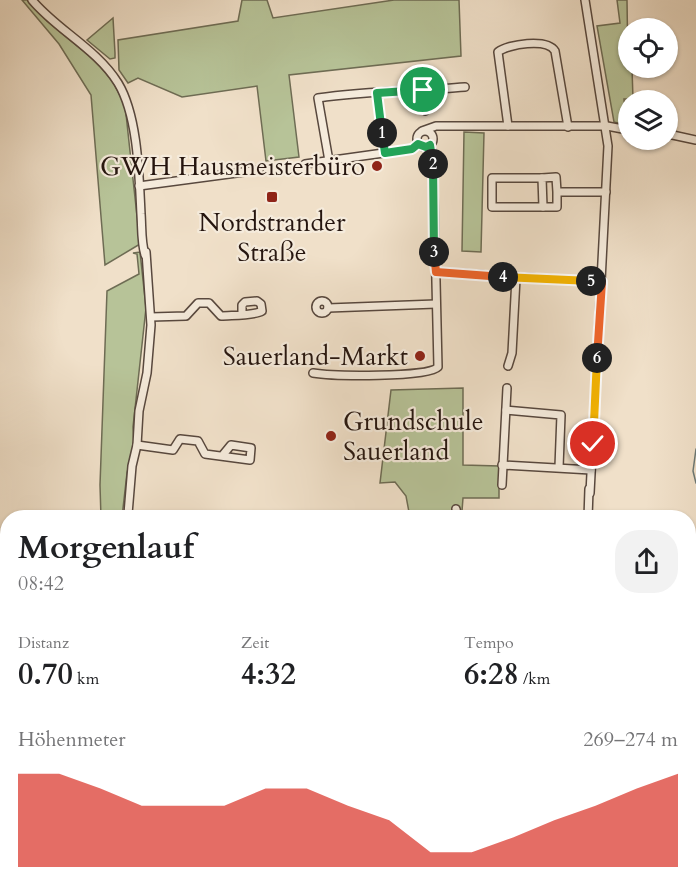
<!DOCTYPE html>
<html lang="de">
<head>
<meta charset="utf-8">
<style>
	:root { --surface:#fff; --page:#f2f2f2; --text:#202124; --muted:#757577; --accent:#d93025 }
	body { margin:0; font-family:Cardo,serif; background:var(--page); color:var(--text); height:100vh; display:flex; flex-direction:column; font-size:22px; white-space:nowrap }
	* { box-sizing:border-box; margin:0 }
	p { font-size:20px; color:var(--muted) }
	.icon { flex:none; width:33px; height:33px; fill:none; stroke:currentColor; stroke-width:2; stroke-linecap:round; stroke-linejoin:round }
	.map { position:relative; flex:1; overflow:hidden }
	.details { position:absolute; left:0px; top:510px; width:696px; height:384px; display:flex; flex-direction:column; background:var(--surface); border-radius:24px 24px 0 0; box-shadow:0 2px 4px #0004 }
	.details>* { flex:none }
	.tools { position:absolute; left:618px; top:18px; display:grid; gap:12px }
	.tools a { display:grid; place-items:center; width:60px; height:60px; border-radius:50%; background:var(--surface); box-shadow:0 2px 4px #0004; font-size:30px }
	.pin { position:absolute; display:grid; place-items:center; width:51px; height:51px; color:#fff; margin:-26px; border:3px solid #fff; border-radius:50%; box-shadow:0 2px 6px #0007 }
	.km { position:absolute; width:30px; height:30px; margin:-15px; border-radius:50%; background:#222; color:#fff; font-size:16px; line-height:30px; text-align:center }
	.round { display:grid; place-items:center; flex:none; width:63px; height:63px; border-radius:24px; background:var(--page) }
	.head { display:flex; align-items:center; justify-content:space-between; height:102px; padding:0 18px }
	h1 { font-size:33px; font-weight:700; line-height:45px }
	.stats { display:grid; grid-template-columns:repeat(3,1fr); gap:9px; height:102px; padding:6px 18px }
	.stats div { display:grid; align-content:center }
	.stats b { font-size:30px; font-weight:700 }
	.stats small { font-size:16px; font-weight:400 }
	.stats p { font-size:16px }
	.chart { height:168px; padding:12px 18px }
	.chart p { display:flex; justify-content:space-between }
	.chart svg { width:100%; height:108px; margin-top:6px; fill:var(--accent); opacity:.7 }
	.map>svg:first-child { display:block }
	.green { fill:#b7c398; stroke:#6e6c54; stroke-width:1.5 }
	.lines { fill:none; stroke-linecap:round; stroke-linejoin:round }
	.stream { stroke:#6c7976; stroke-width:1.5 }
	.minor-casing { stroke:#58483e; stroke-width:10 }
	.major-casing { stroke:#25150f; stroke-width:11 }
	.highway-casing { stroke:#25150f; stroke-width:12 }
	.minor { stroke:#f5ebdc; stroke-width:7 }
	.major { stroke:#f0e0c9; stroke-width:8 }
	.highway { stroke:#f0e0c9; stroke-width:9 }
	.split-1-casing { stroke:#fff; stroke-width:12 }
	.split-2-casing { stroke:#fff; stroke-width:12 }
	.split-3-casing { stroke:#fff; stroke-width:12 }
	.split-4-casing { stroke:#fff; stroke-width:12 }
	.split-5-casing { stroke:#fff; stroke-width:12 }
	.split-6-casing { stroke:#fff; stroke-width:12 }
	.split-7-casing { stroke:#fff; stroke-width:12 }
	.split-1 { stroke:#22a559; stroke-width:8 }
	.split-2 { stroke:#22a559; stroke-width:8 }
	.split-3 { stroke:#22a559; stroke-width:8 }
	.split-4 { stroke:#f0652b; stroke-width:8 }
	.split-5 { stroke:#f5b400; stroke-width:8 }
	.split-6 { stroke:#f0652b; stroke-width:8 }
	.split-7 { stroke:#f5b400; stroke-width:8 }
	.poi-dot { fill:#8f2418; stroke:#f5ebdc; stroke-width:2 }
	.labels { text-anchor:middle; stroke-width:4.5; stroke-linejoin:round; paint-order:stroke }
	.poi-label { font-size:26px; fill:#25150f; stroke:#f5ebdc; text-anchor:end }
</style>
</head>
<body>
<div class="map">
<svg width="696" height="894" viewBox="0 0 696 894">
	<rect width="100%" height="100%" fill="#f0e0c9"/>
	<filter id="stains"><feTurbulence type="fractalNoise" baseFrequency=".00333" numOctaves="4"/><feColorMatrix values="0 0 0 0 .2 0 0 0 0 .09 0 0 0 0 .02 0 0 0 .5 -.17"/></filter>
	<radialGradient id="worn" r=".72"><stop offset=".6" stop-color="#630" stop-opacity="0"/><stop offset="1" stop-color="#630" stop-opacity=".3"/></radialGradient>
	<g class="green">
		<path d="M 22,0 L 27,0 L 47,21 L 98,63 L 113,82 L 125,105 L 140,244 L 105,265 L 91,95 L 59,44 Z"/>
		<path d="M 242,0 L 267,0 L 273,18 L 394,0 L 459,0 L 461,56 L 289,75 L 299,157 L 266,161 L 257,86 L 182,97 L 138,78 L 128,83 L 119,70 L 118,40 L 238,21 Z"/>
		<path d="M 617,0 L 627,0 L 628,68 L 632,68 L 633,99 L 624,99 L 626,125 L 614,122 L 597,26 L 620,23 Z"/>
		<path d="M 113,18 L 115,53 L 115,58 L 110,59 L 87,40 Z"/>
		<path d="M 464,132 L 484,133 L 481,252 L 462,251 Z"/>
		<path d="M 140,252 L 146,308 L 133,427 L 134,446 L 127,473 L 122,517 L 101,518 L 100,485 L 107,291 L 139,274 L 137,254 L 133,253 Z"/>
		<path d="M 463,388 L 463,465 L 499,466 L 499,498 L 463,498 L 462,511 L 409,512 L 406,496 L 395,482 L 380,483 L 391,390 Z"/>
		<path d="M 7,647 L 8,822 L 0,823 L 0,650 Z"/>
		<rect x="689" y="711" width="7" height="100"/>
		<path d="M 7,834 L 8,886 L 110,887 L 89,894 L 12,894 L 0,880 L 0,835 Z"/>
		<path d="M 689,877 L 696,877 L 696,894 L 582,894 L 585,887 L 688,886 Z"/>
		<path d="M 178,886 L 222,887 L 240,894 L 154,894 Z"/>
		<path d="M 247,887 L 340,887 C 309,894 277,894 247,887 Z"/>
		<path d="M 432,887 L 497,887 L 497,894 L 435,894 Z"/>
	</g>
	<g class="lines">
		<g class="stream">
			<path d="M 696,449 L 693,471 L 696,483"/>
			<path d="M 688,683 L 696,670"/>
			<path d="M 672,894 L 672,888"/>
		</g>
		<g class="minor-casing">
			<g id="minor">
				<path d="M 32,0 C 57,30 97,49 118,83 C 138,116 139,175 141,214 C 142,227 141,242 145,255"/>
				<path d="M 585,0 L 608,146 L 590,493"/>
				<path d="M 423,90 L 425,111"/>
				<path d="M 377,93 L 385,153"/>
				<path d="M 508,126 L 498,52 C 508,44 547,38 555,51 L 568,127"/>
				<circle cx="425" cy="139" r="8"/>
				<path d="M 422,131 L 436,126 L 607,126 L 628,130"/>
				<path d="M 668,134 L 696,140"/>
				<path d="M 329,161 L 318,98 C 367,91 416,91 465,87"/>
				<path d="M 305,164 L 412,149 L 418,144"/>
				<path d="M 542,178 L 492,178 L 492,207 L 543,207"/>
				<path d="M 139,186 L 259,170"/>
				<path d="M 557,192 L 556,177 L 542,178 L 543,207 L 557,207 L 557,192 L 606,192"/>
				<path d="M 436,272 L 602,282"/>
				<circle cx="322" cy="307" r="6"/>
				<path d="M 328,308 L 436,304"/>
				<path d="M 151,317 L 186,316 L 198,303 L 209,303 L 221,316 C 231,315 254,316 262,311 L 261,304 L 257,301 L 245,302 L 242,305 L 242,314"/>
				<path d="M 508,366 L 512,353 L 516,278"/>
				<path d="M 313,373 C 331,376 428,378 438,367 L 433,154 L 430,145"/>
				<path d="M 506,410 L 561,415 L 559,467"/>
				<path d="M 137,445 L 173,450 L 180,439 L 198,441 L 205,454 L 250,460 L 251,448 L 231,445 L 222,456"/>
				<path d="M 502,465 L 591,470"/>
				<path d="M 502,485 L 507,388"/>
				<path d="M 456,509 L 458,518"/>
				<path d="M 128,514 L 132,466 L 137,445 L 139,411 L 147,373 L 151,325 L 146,252"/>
				<path d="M 588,518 L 589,489"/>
				<path d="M 0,639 L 8,637"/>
			</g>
		</g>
		<g class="major-casing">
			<g id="major">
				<path d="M 688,818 L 696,818"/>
				<path d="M 0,829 L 8,828"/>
				<path d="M 688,868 L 696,868"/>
				<path d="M 238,886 L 261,894"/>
				<path d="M 567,886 L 569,888"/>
				<path d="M 572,893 L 578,886"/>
				<path d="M 320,894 L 347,886"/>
			</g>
		</g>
		<g class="highway-casing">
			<g id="highway">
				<path d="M 688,840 L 696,839"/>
				<path d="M 688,847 L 696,847"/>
				<path d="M 110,894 L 128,886"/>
				<path d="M 128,894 L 148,886"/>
			</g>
		</g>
		<use href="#minor" class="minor"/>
		<use href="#major" class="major"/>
		<use href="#highway" class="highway"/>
	</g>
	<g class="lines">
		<g class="split-1-casing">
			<path id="split-1" d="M 382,133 L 377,93 L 423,90"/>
		</g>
		<g class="split-2-casing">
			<path id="split-2" d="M 382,133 L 385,153 L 412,149 L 418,144 L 426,147 L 430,145 L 433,164"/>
		</g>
		<g class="split-3-casing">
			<path id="split-3" d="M 433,164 L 434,252"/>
		</g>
		<g class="split-4-casing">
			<path id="split-4" d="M 434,252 L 436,272 L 503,277"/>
		</g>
		<g class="split-5-casing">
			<path id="split-5" d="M 503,277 L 591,281"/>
		</g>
		<g class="split-6-casing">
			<path id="split-6" d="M 591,281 L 602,282 L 597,358"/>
		</g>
		<g class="split-7-casing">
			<path id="split-7" d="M 593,444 L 597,358"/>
		</g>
		<use href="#split-1" class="split-1"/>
		<use href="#split-2" class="split-2"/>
		<use href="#split-3" class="split-3"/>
		<use href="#split-4" class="split-4"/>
		<use href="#split-5" class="split-5"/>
		<use href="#split-6" class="split-6"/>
		<use href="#split-7" class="split-7"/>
	</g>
	<g class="poi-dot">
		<circle cx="377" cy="166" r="6"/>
		<rect x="266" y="191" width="12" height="12" rx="3"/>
		<circle cx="420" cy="356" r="6"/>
		<circle cx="331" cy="436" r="6"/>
	</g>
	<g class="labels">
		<g class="poi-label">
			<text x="365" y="175">GWH Hausmeisterbüro</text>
			<text x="272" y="231" text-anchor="middle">Nordstrander<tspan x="272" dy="30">Straße</tspan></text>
			<text x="408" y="365">Sauerland-Markt</text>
			<text x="343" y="430" text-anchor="start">Grundschule<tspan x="343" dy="30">Sauerland</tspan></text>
		</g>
	</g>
	<rect width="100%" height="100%" filter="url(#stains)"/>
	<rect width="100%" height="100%" fill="url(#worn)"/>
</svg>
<div class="tools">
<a><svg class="icon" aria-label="locate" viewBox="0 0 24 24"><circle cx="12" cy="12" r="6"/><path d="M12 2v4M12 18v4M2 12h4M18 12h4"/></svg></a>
<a><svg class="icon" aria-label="layers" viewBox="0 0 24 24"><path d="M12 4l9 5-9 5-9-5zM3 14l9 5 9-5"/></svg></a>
</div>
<div class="pin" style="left:423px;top:90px;background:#1e9e55"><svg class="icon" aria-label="arrive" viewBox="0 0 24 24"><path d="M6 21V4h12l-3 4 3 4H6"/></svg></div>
<div class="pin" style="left:593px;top:444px;background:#d93025"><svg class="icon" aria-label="check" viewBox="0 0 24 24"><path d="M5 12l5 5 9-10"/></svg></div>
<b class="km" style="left:382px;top:133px">1</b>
<b class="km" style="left:433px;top:164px">2</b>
<b class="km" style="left:434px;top:252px">3</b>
<b class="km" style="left:503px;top:277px">4</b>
<b class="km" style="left:591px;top:281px">5</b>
<b class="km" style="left:597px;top:358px">6</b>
<section class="details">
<div class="head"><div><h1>Morgenlauf</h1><p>08:42</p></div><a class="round"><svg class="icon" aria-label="share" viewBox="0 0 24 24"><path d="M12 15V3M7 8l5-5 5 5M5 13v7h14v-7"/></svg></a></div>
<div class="stats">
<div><p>Distanz</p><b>0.70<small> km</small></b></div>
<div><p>Zeit</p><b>4:32</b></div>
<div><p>Tempo</p><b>6:28<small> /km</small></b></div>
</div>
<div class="chart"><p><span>Höhenmeter</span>269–274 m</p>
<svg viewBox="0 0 160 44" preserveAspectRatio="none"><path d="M0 44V6L10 6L20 12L30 19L40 19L50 19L60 12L70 12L80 19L90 25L100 38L110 38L120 32L130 25L140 19L150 12L160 6V44z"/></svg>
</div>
</section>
</div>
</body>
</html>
